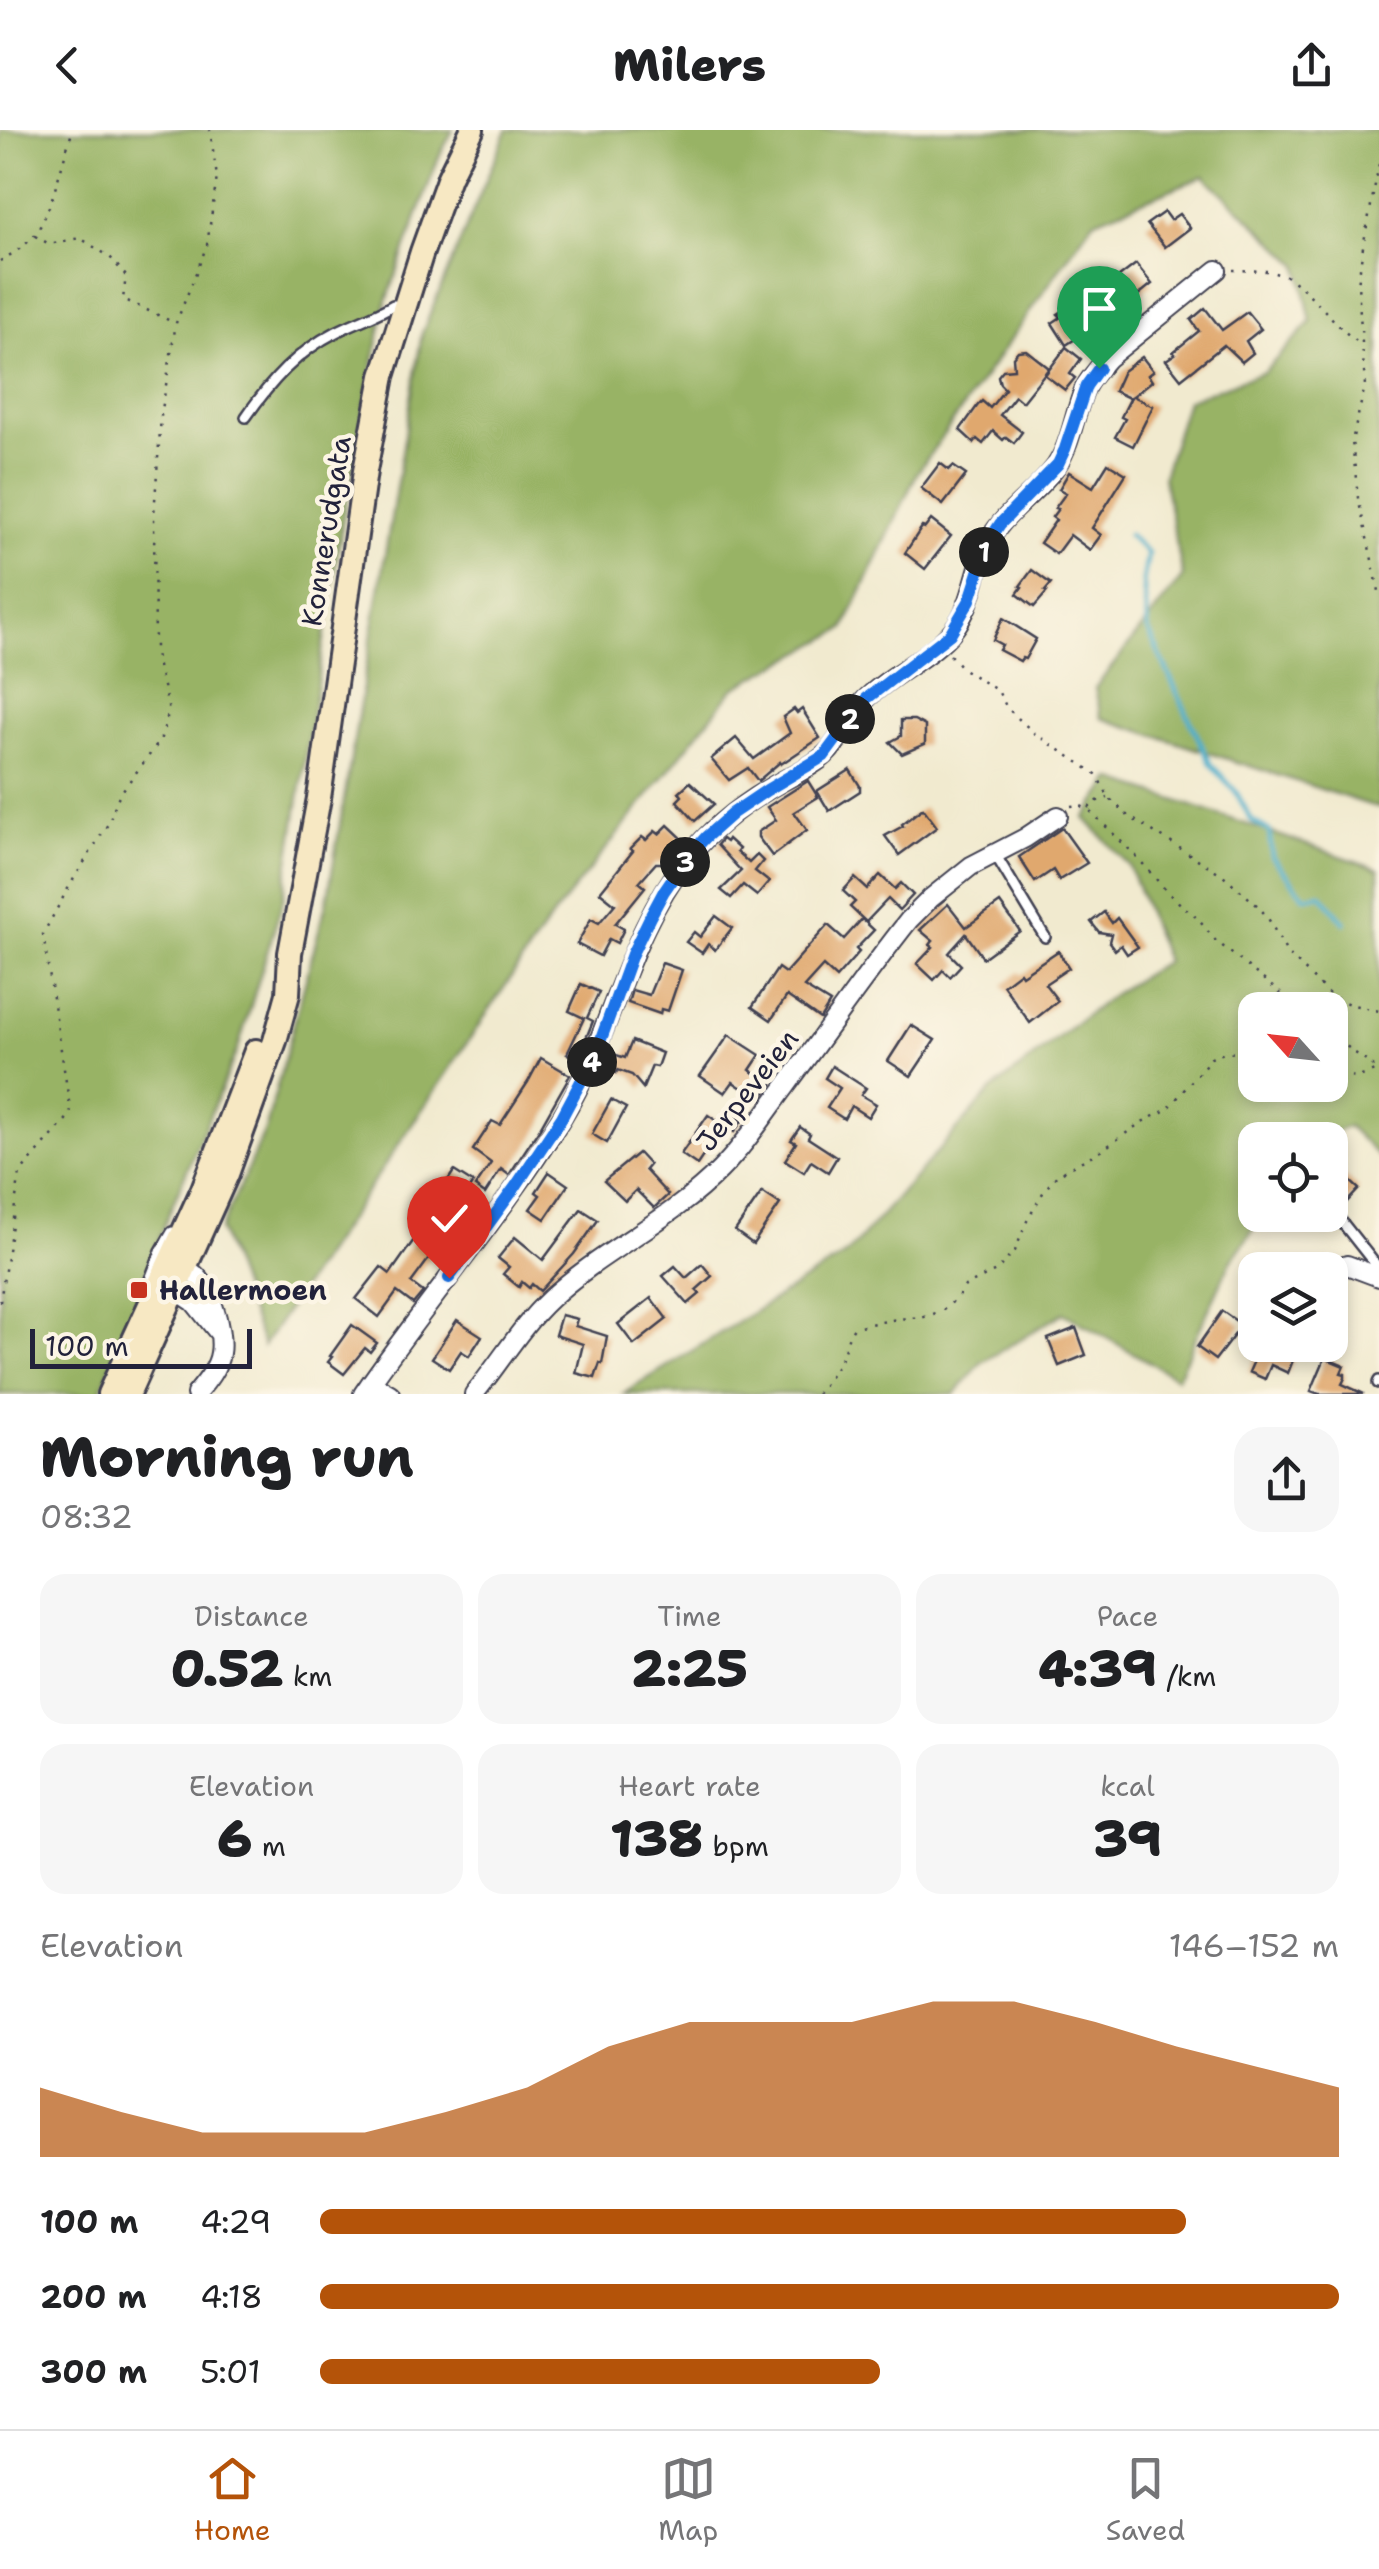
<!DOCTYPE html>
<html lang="en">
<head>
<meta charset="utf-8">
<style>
	:root { --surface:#fff; --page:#f6f6f6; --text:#202124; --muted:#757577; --line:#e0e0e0; --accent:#b45309 }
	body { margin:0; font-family:"Shantell Sans",sans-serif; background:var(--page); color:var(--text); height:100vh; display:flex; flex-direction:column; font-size:38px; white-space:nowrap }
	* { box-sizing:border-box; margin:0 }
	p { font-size:32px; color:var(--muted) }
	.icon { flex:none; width:55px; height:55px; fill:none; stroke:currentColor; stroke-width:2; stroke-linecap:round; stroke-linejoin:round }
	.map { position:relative; height:1264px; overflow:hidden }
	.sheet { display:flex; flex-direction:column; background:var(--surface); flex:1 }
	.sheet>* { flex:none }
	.needle { width:65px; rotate:297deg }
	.tools { position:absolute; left:1238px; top:862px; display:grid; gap:20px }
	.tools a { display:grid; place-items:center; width:110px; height:110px; border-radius:20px; background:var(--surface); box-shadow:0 5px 15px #0003; font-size:50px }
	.scale { position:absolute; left:30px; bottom:25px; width:222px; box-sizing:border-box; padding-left:10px; border:5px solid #22223b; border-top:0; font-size:28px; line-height:35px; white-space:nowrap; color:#22223b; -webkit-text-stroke:8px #fcf5e5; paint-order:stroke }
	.pin { position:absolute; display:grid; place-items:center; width:85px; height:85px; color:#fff; margin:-102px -42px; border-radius:50% 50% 50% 0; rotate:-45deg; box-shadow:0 0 10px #0007 }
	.pin .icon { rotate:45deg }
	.km { position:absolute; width:50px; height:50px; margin:-25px; border-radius:50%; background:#222; color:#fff; font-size:28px; line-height:50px; text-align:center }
	.round { display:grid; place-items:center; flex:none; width:105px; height:105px; border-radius:30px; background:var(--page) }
	.head { display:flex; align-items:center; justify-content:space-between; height:170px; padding:0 40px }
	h1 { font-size:55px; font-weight:800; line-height:75px }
	.figures { display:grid; grid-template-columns:repeat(3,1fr); gap:15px; height:170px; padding:10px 40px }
	.figures div { display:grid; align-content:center; border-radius:25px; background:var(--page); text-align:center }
	.figures b { font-size:50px; font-weight:800 }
	.figures small { font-size:28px; font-weight:400 }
	.figures p { font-size:28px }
	.chart { height:280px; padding:20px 40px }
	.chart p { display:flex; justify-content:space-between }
	.chart svg { width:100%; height:180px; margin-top:10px; fill:var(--accent); opacity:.7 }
	ul { padding:0 40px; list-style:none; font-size:32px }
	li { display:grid; grid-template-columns:160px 120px 1fr; align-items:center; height:75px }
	li i { height:25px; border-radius:12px; background:var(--accent) }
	header { display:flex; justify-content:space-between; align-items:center; height:130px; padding:0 40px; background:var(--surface); font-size:45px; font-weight:800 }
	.tabs { display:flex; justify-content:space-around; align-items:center; height:140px; border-top:2px solid var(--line); background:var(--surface); font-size:28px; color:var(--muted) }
	.tabs a { display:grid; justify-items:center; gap:5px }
	.tabs .selected { color:var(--accent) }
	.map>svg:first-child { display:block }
	.forest { fill:#98b365; stroke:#5d6a50; stroke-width:2.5; fill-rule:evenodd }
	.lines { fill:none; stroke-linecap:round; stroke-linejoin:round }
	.stream { stroke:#4caecb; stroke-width:5 }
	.building { fill:#e0a86e }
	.lane-casing { stroke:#414051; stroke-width:14 }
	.street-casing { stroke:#414051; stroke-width:22 }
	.secondary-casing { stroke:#414051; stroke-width:28 }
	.path { stroke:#414051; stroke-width:2.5; stroke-dasharray:2.5 8; stroke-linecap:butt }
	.lane { stroke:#fff; stroke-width:9 }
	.street { stroke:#fff; stroke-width:18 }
	.secondary { stroke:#f7e8c3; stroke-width:22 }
	.route-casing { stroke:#fff; stroke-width:20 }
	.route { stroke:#1a73e8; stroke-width:12 }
	.poi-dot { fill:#c8321e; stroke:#fcf5e5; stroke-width:4 }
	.labels { text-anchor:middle; stroke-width:9; stroke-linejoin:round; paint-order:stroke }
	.street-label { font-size:28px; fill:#22223b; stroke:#fcf5e5 }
	.poi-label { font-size:28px; font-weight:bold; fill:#22223b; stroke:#fcf5e5; text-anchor:start }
</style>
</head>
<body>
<header><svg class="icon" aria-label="back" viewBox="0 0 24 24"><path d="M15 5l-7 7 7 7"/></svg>Milers<svg class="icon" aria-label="share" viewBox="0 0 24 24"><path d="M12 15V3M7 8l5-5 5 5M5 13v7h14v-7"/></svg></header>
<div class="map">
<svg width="1379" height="1264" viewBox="0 0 1379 1264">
	<rect width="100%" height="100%" fill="#fcf5e5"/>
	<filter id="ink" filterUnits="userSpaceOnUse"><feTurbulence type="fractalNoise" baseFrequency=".01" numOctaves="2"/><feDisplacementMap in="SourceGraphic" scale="20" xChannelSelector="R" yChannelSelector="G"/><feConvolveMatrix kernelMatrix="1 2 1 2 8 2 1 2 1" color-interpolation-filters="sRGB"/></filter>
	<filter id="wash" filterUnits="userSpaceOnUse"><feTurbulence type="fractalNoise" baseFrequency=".0048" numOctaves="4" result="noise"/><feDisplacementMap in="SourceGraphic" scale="40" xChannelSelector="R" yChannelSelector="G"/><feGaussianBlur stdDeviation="2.25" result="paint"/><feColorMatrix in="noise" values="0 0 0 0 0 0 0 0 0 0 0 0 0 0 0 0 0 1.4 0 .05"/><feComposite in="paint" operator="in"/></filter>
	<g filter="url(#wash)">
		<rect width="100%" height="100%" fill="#f1eacf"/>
		<g class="forest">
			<path d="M 0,0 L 453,0 L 438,29 L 385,176 L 344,382 L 283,770 L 238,918 L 170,1081 L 100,1264 L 0,1264 Z"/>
			<path d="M 507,0 L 1379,0 L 1379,678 L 1101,588 L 1095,558 L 1183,446 L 1163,346 L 1187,270 L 1264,242 L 1311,192 L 1299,135 L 1204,46 L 1093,91 L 917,343 L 844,499 L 734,558 L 551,788 L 263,1216 L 220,1100 L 266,998 L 328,766 L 422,203 Z"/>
			<path d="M 1112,649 L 1379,739 L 1379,1027 L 1348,996 L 1320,1010 L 1255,1010 L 1255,1085 L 1264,1085 L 1231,1131 L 1177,1248 L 1063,1183 L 981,1233 L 955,1264 L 623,1264 L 848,1123 L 991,961 L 1112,865 L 1166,831 L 1129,736 L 1085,688 ZM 1255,880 L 1330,880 L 1330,955 L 1255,955 Z"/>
		</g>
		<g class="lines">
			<path class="stream" d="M 1128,405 L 1148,423 L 1143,451 L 1148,500 L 1210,633 L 1236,662 L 1252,691 L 1269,701 L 1272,727 L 1305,767 L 1321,764 L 1345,793"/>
		</g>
		<g id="blocks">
			<g class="building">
				<path d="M 1164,82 L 1170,90 L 1179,84 L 1190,98 L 1165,117 L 1147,94 Z"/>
				<path d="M 1136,134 L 1152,154 L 1126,175 L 1110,154 Z"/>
				<path d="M 1079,175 L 1092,193 L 1083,199 L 1086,202 L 1066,215 L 1052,193 L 1061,187 L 1058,184 L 1069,177 L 1071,180 Z"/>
				<path d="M 1205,178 L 1222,200 L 1247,182 L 1261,199 L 1246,211 L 1253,223 L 1242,232 L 1224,215 L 1181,249 L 1166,230 L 1175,224 L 1173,222 L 1199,201 L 1191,190 Z"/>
				<path d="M 1066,217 L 1081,229 L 1070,244 L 1075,248 L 1065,260 L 1045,245 Z"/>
				<path d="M 1026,220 L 1049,238 L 1022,272 L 1015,266 L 1000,285 L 1022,302 L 1014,313 L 1006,307 L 1003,310 L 993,301 L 983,314 L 977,309 L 974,313 L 960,300 L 978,275 L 982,271 L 990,278 L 1005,259 L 1000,254 L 998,246 L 1003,240 L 1014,239 L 1013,227 L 1018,221 Z"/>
				<path d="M 1142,227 L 1153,241 L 1148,245 L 1152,251 L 1133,266 L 1153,276 L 1133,316 L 1115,307 L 1125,289 L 1121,287 L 1131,267 L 1129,268 L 1114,261 L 1123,241 Z"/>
				<path d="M 940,333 L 949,340 L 953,336 L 966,345 L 943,375 L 921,358 Z"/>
				<path d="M 1108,333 L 1126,344 L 1092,398 L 1101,405 L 1090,420 L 1070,405 L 1056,424 L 1040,413 L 1056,390 L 1052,387 L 1058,379 L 1055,378 L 1066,363 L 1059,359 L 1069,342 L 1093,357 Z"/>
				<path d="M 931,390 L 951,406 L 925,439 L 905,423 L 922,397 L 925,398 Z"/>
				<path d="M 1032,440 L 1051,454 L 1045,461 L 1047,462 L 1034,477 L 1017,464 L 1022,457 L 1020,456 Z"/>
				<path d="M 1003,488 L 1036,509 L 1025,529 L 1022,528 L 1020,531 L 999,520 L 1002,515 L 993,510 Z"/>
				<path d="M 794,579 L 797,583 L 802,579 L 820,608 L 781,634 L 780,632 L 758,651 L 748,638 L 729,650 L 711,629 L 736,608 L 754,629 L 790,603 L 783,587 Z"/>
				<path d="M 901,590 L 914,590 L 925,596 L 925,614 L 902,624 L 890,612 L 901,606 Z"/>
				<path d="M 850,640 L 860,656 L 860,661 L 829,681 L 817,661 Z"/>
				<path d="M 808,651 L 818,667 L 794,682 L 807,700 L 772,726 L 758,707 L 758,702 L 776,690 L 767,677 Z"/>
				<path d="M 690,652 L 714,674 L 695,691 L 677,671 L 682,666 L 679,662 Z"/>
				<path d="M 923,678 L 937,697 L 899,725 L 885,706 L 903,696 L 902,694 Z"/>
				<path d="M 668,695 L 685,711 L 674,723 L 669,733 L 656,733 L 639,752 L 645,757 L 615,794 L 624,799 L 617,813 L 609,809 L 600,826 L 577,814 L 591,789 L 599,793 L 615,774 L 600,762 L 633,721 L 630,719 L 642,707 L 646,710 L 655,701 L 659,704 Z"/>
				<path d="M 1062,698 L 1087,733 L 1059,750 L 1053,740 L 1035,752 L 1019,727 Z"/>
				<path d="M 722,709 L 726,712 L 728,709 L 739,719 L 737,722 L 749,733 L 757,725 L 763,731 L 755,741 L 769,752 L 757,766 L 743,755 L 731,768 L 721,760 L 741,741 L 717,715 Z"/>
				<path d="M 880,745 L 895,759 L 901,753 L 913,765 L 899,780 L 888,769 L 866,792 L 850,777 L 855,772 L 843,761 L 855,748 L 867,759 Z"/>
				<path d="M 1000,773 L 1020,801 L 983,828 L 966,804 L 949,823 L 961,835 L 950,847 L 943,840 L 934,850 L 917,834 L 933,817 L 930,815 L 933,811 L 920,800 L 948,774 L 966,797 Z"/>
				<path d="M 1104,782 L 1112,793 L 1117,788 L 1138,817 L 1127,824 L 1121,815 L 1115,820 L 1109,812 L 1111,804 L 1099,802 L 1091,792 Z"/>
				<path d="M 716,786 L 732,798 L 715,820 L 708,814 L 702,823 L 686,812 L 694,802 L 700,807 Z"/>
				<path d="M 862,789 L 874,800 L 856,819 L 859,822 L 836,848 L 823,836 L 804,857 L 830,873 L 820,889 L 787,866 L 771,890 L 752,877 L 778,838 L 785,843 L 828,795 L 844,809 Z"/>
				<path d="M 1058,821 L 1069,838 L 1045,854 L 1058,871 L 1030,893 L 1003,855 L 1020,842 L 1022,845 Z"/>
				<path d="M 662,833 L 682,840 L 668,881 L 661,879 L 660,884 L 628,873 L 632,860 L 649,865 Z"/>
				<path d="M 581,854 L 599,862 L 587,888 L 593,891 L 578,928 L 567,924 L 584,888 L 569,881 Z"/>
				<path d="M 911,895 L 935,910 L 911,946 L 888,931 Z"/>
				<path d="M 729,905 L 760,925 L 750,940 L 772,954 L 760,970 L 733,952 L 725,963 L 700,946 Z"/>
				<path d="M 632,911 L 662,923 L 657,937 L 652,936 L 643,958 L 632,945 L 618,940 L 616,943 L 602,938 L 608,922 L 625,928 Z"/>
				<path d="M 541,928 L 570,945 L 540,998 L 509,1045 L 501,1039 L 485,1064 L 475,1057 L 491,1033 L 473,1020 L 492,991 L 500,995 L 528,952 Z"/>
				<path d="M 832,936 L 866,958 L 861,965 L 876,974 L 868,987 L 851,976 L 844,989 L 827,978 L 840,958 L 825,948 Z"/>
				<path d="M 611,970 L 626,978 L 607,1013 L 592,1004 Z"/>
				<path d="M 726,980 L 742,991 L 734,1002 L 724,995 L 697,1035 L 681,1024 L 708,985 L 718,992 Z"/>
				<path d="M 800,997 L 810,1004 L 808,1008 L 837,1027 L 828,1042 L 811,1031 L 804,1042 L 785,1030 L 796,1013 L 791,1010 Z"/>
				<path d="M 638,1023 L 649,1035 L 645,1040 L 668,1065 L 654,1078 L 636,1060 L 625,1071 L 604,1051 Z"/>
				<path d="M 1338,1040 L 1359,1059 L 1345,1074 L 1330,1061 L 1330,1049 Z"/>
				<path d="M 454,1041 L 473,1053 L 453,1083 L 435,1070 Z"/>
				<path d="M 549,1042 L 568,1055 L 545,1089 L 530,1079 L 540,1065 L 536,1062 Z"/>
				<path d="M 762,1062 L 780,1074 L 753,1114 L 735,1101 Z"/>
				<path d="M 581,1079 L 598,1090 L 574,1124 L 540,1161 L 532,1154 L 529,1158 L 522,1152 L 519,1157 L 503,1144 L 509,1137 L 498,1128 L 515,1107 L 543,1130 Z"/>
				<path d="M 423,1097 L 442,1111 L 411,1153 L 423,1162 L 413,1174 L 397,1162 L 379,1187 L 356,1169 L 381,1137 L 390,1144 Z"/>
				<path d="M 702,1134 L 712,1146 L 696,1160 L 700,1164 L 688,1174 L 663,1146 L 675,1136 L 686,1148 Z"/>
				<path d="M 651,1168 L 667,1189 L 634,1215 L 618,1194 Z"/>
				<path d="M 1222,1181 L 1242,1195 L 1215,1230 L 1197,1217 Z"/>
				<path d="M 561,1185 L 577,1189 L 575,1196 L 607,1206 L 602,1234 L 600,1233 L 595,1248 L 576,1243 L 583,1214 L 555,1205 Z"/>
				<path d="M 457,1190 L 482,1206 L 469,1226 L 461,1221 L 449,1239 L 432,1228 Z"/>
				<path d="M 352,1195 L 377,1213 L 370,1222 L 365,1218 L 344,1244 L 328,1232 L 332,1227 L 330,1226 Z"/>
				<path d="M 1076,1198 L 1086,1225 L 1059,1236 L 1048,1209 Z"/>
				<path d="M 1261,1215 L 1285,1215 L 1297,1220 L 1288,1243 L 1271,1235 L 1265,1249 L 1249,1242 Z"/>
				<path d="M 1325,1228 L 1344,1236 L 1341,1243 L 1345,1244 L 1345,1248 L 1342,1254 L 1364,1264 L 1319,1264 L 1311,1261 Z"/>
			</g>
		</g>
	</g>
	<g filter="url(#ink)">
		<use href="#blocks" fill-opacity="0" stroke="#414051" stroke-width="2.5"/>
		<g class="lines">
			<g class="lane-casing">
				<g id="lane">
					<path d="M 246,287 C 271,251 297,222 336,202 C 355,192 375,186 393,175 L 403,176"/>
					<path d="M 995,724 L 1045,807"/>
					<path d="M 1334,1082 L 1379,1139"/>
					<path d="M 1330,1156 L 1347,1135"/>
					<path d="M 144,1165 L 161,1121 L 172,1102"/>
					<path d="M 1378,1253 L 1379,1251"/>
				</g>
			</g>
			<g class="street-casing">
				<g id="street">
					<path d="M 1347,1135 L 1379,1147"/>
					<path d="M 371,1253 L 390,1264"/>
					<path d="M 196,1264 C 206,1252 218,1238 220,1223 C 224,1201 209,1144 184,1139 C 179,1138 174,1140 168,1140 L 176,1160 L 194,1172 L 219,1203"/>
					<path d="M 363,1264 C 428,1170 503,1084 562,987 C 612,905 626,806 687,729 C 709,701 737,678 767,660 C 786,648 808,640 825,625 C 842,610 849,586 865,570 C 890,544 931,528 954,499 C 975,472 974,438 990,409 C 1007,380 1037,363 1056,336 C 1072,313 1074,283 1085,258 C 1091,246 1099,238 1108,228 L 1217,140"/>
					<path d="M 474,1264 C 500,1233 520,1197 550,1169 C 602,1120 669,1092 720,1040 C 745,1015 765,984 786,956 C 827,901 866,844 909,790 L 931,768 L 971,736 L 1025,708 L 1058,686"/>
				</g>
			</g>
			<g class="secondary-casing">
				<g id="secondary">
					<path d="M 109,1264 L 203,1059 L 256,921"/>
					<path d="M 128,1264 L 227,1044 L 275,911 L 288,864 L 290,823 L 319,668 L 365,341 L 383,246 L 422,122 L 449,47 L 472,0"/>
				</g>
			</g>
			<g class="path">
				<path d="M 1379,34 L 1362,122 L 1358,155 L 1365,256 L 1352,311 L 1358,368 L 1379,461"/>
				<path d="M 35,106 L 49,114 L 80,108 L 110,127 L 126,146 L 123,169 L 175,193"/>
				<path d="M 0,131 C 12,124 24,117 33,107 C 52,84 62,29 73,0"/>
				<path d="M 1233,140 L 1267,141 L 1286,146 L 1305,160 L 1345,202 L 1362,215"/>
				<path d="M 950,525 L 963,539 L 998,561 L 1007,578 L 1034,603 L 1096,644 L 1109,668 L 1128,686 L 1223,745 L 1258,776 L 1268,788 L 1287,823 L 1331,866 L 1349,874 L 1379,881"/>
				<path d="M 1071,676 L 1078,675 L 1088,679 L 1137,727 L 1169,764 L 1197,788 L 1215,810 L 1301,880"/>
				<path d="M 1089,678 L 1094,672 L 1108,668"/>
				<path d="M 1330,904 L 1378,940"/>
				<path d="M 1330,945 L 1359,947 L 1377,940"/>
				<path d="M 0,1172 L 20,1043 L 71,984 L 43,804 L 70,755 L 108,694 L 119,665 L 160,611 L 169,581 L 155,524 L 154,385 L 161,286 L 176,193 L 207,115 L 217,47 L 210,0"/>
				<path d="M 817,1264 C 828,1251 838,1236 844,1220 C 847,1211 848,1206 854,1197 L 897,1189 L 924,1187 L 942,1181 L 957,1168 L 965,1156 L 996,1141 L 1015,1121 L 1027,1091 L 1044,1061 L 1057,1045 L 1105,1018 L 1142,992 L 1168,979 L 1211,928 L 1224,923 L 1243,922 L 1255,926"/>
			</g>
			<use href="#lane" class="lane"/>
			<use href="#street" class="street"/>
			<use href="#secondary" class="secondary"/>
		</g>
	</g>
	<g class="lines" filter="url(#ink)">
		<g class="route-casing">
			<path id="route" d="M 449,1148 L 516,1056 L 562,987 L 596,923 L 632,824 L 650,787 L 664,761 L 686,729 L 706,707 L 733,683 L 767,660 L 824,626 L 866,569 L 950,504 L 970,470 L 989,411 L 1000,394 L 1058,334 L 1065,319 L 1086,256 L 1099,238"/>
		</g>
		<use href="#route" class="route"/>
	</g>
	<rect class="poi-dot" x="129" y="1150" width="20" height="20" rx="5"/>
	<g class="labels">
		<g class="street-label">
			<text transform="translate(326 401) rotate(-81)" y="10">Konnerudgata</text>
			<text transform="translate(747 960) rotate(-52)" y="10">Jerpeveien</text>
		</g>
		<g class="poi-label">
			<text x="159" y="1170">Hallermoen</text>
		</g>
	</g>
</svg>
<div class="tools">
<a><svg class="needle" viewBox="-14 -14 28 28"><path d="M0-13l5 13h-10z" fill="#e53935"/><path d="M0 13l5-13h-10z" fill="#757577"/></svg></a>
<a><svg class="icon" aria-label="locate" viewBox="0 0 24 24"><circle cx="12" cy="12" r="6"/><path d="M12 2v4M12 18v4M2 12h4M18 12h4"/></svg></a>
<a><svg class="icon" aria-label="layers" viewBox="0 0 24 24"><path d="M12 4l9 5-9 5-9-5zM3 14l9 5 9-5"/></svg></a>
</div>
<div class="scale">100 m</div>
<div class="pin" style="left:1099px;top:238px;background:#1e9e55"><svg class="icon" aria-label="arrive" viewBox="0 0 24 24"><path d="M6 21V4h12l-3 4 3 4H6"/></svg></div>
<div class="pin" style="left:449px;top:1148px;background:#d93025"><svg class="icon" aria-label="check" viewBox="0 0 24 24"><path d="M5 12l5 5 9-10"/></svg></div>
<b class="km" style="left:984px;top:422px">1</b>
<b class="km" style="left:850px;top:589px">2</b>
<b class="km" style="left:685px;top:732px">3</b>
<b class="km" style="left:592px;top:932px">4</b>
</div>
<section class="sheet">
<div class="head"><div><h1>Morning run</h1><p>08:32</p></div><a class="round"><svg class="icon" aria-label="share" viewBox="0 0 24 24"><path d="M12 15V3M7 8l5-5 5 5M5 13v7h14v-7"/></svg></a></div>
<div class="figures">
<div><p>Distance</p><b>0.52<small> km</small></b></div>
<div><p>Time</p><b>2:25</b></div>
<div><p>Pace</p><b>4:39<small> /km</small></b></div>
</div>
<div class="figures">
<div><p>Elevation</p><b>6<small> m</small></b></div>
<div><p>Heart rate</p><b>138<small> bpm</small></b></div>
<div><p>kcal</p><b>39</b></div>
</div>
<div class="chart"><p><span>Elevation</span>146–152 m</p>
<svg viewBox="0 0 160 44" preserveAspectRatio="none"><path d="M0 44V27L10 33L20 38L30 38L40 38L50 33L60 27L70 17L80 11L90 11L100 11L110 6L120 6L130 11L140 17L150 22L160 27V44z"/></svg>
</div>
<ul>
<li><b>100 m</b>4:29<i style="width:85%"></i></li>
<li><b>200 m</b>4:18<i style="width:100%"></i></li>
<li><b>300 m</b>5:01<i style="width:55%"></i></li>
</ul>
</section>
<nav class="tabs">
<a class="selected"><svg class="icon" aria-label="home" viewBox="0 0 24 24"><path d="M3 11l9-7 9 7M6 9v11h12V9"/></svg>Home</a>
<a><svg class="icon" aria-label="map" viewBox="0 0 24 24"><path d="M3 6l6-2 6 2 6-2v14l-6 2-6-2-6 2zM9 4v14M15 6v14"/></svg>Map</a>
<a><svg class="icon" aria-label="saved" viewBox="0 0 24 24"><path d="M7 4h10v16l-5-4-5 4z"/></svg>Saved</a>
</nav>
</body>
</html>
